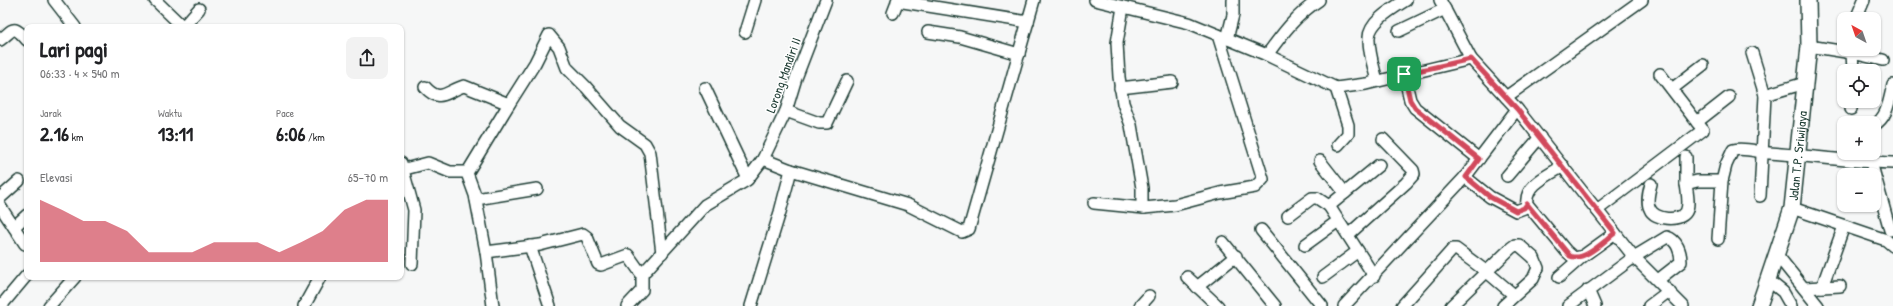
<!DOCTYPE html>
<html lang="id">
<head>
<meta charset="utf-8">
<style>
	:root { --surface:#fff; --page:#f2f2f2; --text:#202124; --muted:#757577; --accent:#d1495b }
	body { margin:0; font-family:"Patrick Hand",sans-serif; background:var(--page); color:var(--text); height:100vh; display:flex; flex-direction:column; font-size:15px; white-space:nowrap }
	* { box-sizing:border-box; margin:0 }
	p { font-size:13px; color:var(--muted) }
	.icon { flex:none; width:22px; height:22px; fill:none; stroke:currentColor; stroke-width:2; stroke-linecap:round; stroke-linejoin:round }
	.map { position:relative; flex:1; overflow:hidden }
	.drawer { position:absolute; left:24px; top:24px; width:380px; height:256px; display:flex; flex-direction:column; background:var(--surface); border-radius:8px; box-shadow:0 1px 3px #0004 }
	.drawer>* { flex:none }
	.needle { width:26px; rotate:320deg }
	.fabs { position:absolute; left:1837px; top:12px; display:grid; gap:8px }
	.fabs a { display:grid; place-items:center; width:44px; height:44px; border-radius:8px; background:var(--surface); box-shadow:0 1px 3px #0004; font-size:20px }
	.pin { position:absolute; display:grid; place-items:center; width:34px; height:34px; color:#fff; margin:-17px; border-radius:8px; box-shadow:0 2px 6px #0006 }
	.round { display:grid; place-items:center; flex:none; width:42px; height:42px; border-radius:8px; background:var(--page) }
	.overview { display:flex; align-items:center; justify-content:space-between; height:68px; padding:0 16px }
	h1 { font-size:22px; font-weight:700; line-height:30px }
	.metrics { display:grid; grid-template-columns:repeat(3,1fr); gap:6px; height:68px; padding:4px 16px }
	.metrics div { display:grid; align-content:center }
	.metrics b { font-size:20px; font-weight:700 }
	.metrics small { font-size:11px; font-weight:400 }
	.metrics p { font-size:11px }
	.chart { height:112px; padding:8px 16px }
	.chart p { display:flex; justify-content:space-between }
	.chart svg { width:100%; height:72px; margin-top:4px; fill:var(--accent); opacity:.7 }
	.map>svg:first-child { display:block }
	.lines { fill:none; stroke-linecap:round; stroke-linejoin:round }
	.minor-casing { stroke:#1f3d34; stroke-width:14 }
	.major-casing { stroke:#1f3d34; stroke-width:18 }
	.minor { stroke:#fff; stroke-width:11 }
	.major { stroke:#fff; stroke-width:15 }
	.route-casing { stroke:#fff; stroke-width:8 }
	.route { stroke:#d1495b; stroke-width:5 }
	.labels { text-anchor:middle; stroke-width:3; stroke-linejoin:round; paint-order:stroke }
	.street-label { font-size:13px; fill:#1f3d34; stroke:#fff }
</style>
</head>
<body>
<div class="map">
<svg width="1893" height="306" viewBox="0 0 1893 306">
	<rect width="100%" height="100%" fill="#f6f7f7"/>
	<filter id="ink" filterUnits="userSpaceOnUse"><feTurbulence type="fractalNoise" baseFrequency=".025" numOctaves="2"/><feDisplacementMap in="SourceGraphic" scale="8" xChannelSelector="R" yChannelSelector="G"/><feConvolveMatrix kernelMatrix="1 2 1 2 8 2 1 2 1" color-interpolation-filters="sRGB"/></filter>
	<g filter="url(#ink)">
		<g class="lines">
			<g class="minor-casing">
				<g id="minor">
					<path d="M 54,0 L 75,27"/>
					<path d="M 155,0 L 183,27 L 199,9"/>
					<path d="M 1095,0 L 1189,23 L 1267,55 L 1336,88 L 1366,84 L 1471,59"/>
					<path d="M 1440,0 L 1471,59 L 1517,109 L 1634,257 L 1683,306"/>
					<path d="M 897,1 L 1028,22"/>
					<path d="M 1123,7 L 1117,43 L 1119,77 L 1123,103 L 1131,125 L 1142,188 L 1142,203 L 1144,208 L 1175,205 L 1220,193 L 1255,187 L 1263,179 L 1218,35"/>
					<path d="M 893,13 L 898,0"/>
					<path d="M 1856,19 L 1864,0"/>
					<path d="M 1399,31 L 1445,9"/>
					<path d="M 745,32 L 755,0"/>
					<path d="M 928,32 L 960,37 L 1019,54"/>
					<path d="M 1227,39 L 1233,15 L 1233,0"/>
					<path d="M 0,40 C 14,30 12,23 27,40"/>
					<path d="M 1809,46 L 1852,53 L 1852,49"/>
					<path d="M 1752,53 L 1765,95 L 1760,196"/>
					<path d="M 1267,55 C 1282,34 1297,14 1319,0"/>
					<path d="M 1853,71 L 1852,53 L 1883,60"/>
					<path d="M 1404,74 L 1410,100 L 1415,108 L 1479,159"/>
					<path d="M 1377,81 C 1374,68 1369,54 1369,40 C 1367,23 1393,8 1406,0"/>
					<path d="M 425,87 C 440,104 447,91 464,86 L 509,104 L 467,173"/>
					<path d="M 705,88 L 748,179"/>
					<path d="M 1120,88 L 1172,82"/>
					<path d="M 1336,88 L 1348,125 L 1348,134 L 1338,145"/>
					<path d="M 1672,89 L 1703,65"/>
					<path d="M 1765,95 L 1805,83"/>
					<path d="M 1506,97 L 1642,0"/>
					<path d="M 509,104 L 535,63 L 549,35 L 559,47 L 567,68 L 586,87 L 620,126 L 645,144 L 650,153 L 662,253"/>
					<path d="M 1851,109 L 1852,101"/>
					<path d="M 786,111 L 819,123 L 827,123 L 847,81"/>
					<path d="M 1697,122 L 1729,97"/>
					<path d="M 1874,125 C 1888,117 1889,100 1893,85"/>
					<path d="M 763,159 L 791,170 L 908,205 L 962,232 L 969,229 L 1034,0"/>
					<path d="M 1320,161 L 1345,193"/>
					<path d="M 1871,162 L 1890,230"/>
					<path d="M 401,163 L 414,210 L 412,264"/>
					<path d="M 1563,166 C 1549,175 1524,185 1527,204 L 1566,251 L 1574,258 L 1583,256 L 1615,233"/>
					<path d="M 401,170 L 428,163 L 450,172 L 466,172 L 467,173 L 475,195 L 486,252 L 493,306"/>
					<path d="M 1507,176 L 1540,137"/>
					<path d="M 1465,177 L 1490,197 L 1516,211 L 1524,208 L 1527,204"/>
					<path d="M 1651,184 C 1649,191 1646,202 1650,209 C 1654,220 1680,222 1686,212 C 1690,205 1687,192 1686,184 L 1697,181 L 1722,181 L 1726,165 L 1733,150 C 1744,147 1757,152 1769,153 C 1811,156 1852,162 1893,163"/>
					<path d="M 1686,184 L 1686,157"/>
					<path d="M 0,198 L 19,181"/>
					<path d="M 476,199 L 537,189"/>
					<path d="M 1094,203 L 1144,208"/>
					<path d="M 0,206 L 25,244"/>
					<path d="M 1329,206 L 1379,165"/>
					<path d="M 1792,208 L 1886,240 L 1893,246"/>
					<path d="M 1597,210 L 1703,130 L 1660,74"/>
					<path d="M 1288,216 L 1312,198 L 1317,198 L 1329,206 L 1374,276"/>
					<path d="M 14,227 L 27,215"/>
					<path d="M 1261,230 L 1322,306"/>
					<path d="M 1348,235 L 1406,183 L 1414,174 L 1413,170 L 1383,139"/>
					<path d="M 1718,239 L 1722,181"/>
					<path d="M 1223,242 L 1275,306"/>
					<path d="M 1305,245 L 1338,221"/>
					<path d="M 530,246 L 550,306"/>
					<path d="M 486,252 L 540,245 L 583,234 L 587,237 L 598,264 L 601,265 L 628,255 L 640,272 L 646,270 L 705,205 L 747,180 L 763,159 L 786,111 L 796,78 L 826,0"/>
					<path d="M 1777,255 L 1818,306"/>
					<path d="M 1187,277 L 1218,306"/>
					<path d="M 1323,277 L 1358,251"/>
					<path d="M 1559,277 L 1583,256"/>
					<path d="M 1768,280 L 1783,292 L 1791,306"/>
					<path d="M 1197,287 L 1236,256"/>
					<path d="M 1822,287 L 1844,226"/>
					<path d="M 1804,288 L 1840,286"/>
					<path d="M 1588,290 L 1595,306"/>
					<path d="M 1,306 L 27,275"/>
					<path d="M 49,306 L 75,277"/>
					<path d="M 304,306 L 320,277"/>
					<path d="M 627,306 L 642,290 L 642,273"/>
					<path d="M 751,306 L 780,212 L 791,170"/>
					<path d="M 1140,306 L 1149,296"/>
					<path d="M 1344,306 L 1465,177 L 1517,109"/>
					<path d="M 1402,306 L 1453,249 L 1456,249 L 1487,272 L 1514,295"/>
					<path d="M 1451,306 L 1511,248 L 1515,245 L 1519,245 L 1534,258 L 1538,268 L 1533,279 L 1503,306"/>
					<path d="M 1568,306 L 1634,257 L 1667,237 C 1677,240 1681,252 1681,262 L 1658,280"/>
					<path d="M 1649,306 L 1669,291"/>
				</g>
			</g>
			<g class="major-casing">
				<g id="major">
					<path id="s1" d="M 1759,306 L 1792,208 L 1809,46 L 1808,0"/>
				</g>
			</g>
			<use href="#minor" class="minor"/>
			<use href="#major" class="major"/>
		</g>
	</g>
	<g class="lines" filter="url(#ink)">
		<g class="route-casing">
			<path id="route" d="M 1471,59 L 1517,109 L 1615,233 C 1604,241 1584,262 1570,256 L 1527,204 L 1524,208 L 1516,211 L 1490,197 L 1466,177 L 1479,159 L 1415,108 L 1410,100 L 1404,74 Z"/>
		</g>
		<use href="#route" class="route"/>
	</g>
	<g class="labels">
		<g class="street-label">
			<text transform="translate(783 75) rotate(-70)" y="5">Lorong Mandiri II</text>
			<text dy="5" stroke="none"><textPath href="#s1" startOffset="156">Jalan T.P. Sriwijaya</textPath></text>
		</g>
	</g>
</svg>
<div class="fabs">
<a><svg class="needle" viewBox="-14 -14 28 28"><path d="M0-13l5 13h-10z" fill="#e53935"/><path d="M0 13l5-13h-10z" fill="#757577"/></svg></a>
<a><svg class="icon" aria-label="locate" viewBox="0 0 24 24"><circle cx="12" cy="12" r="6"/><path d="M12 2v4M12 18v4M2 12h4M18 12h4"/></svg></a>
<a>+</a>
<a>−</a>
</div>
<div class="pin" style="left:1404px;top:74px;background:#1e9e55"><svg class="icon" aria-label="arrive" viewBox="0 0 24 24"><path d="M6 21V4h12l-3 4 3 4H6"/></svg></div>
<section class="drawer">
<div class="overview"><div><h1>Lari pagi</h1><p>06:33 · 4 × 540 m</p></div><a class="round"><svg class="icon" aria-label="share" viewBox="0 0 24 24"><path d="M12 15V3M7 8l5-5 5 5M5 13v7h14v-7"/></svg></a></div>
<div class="metrics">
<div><p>Jarak</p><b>2.16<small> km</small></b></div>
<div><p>Waktu</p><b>13:11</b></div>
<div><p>Pace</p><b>6:06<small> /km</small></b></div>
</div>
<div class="chart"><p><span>Elevasi</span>65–70 m</p>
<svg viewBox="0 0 160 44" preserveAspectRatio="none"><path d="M0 44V6L10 12L20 19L30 19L40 25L50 38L60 38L70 38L80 32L90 32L100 32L110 38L120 32L130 25L140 12L150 6L160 6V44z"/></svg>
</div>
</section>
</div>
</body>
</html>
